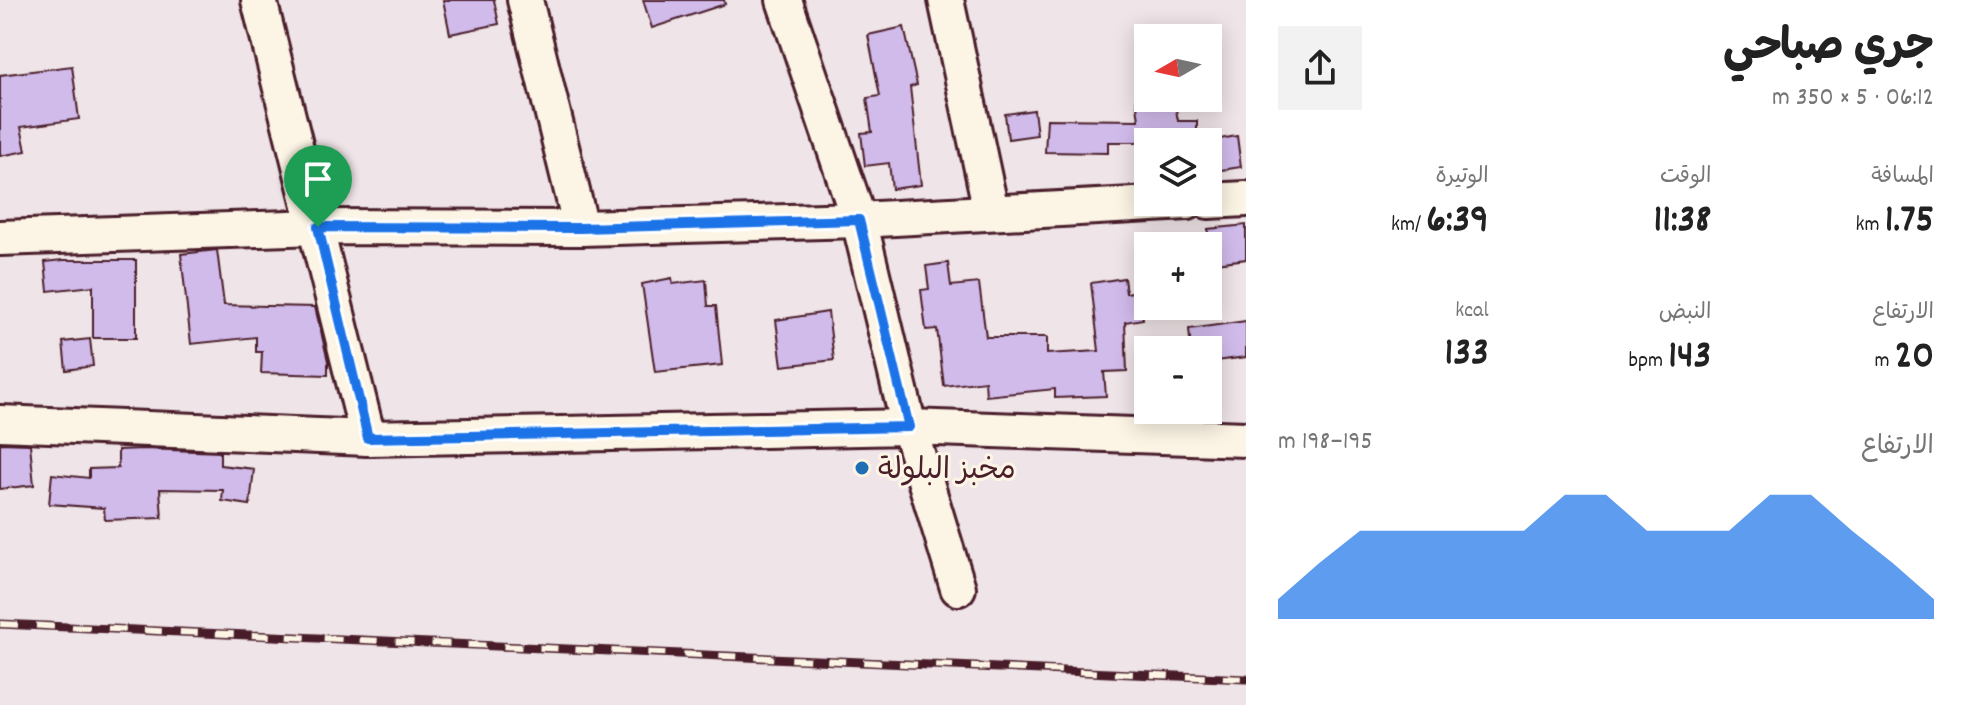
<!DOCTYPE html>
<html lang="ar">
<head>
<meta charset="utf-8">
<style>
	:root { --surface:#fff; --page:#f2f2f2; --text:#222; --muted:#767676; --accent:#1a73e8 }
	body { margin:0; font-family:Dekko,"Playpen Sans Arabic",sans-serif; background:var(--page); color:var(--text); direction:rtl; height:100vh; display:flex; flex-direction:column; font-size:30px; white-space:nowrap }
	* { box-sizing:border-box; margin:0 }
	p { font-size:26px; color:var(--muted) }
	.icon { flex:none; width:44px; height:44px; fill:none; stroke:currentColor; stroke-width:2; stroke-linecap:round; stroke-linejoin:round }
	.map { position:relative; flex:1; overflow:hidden; direction:ltr }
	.side { display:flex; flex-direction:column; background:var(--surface); width:720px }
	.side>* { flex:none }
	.needle { width:52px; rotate:261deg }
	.tools { position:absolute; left:1134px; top:24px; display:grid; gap:16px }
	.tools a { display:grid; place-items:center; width:88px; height:88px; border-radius:0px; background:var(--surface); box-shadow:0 4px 20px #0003; font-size:40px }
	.pin { position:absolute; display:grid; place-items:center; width:68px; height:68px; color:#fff; margin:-82px -34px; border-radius:50% 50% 50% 0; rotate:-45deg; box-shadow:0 0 8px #0007 }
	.pin .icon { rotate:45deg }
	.round { display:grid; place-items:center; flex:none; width:84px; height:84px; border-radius:0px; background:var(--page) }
	.overview { display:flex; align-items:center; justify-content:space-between; height:136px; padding:0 32px }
	h1 { font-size:44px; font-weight:700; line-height:60px }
	.stats { display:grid; grid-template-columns:repeat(3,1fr); gap:12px; height:136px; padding:8px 32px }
	.stats div { display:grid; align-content:center }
	.stats b { font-size:40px; font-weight:700 }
	.stats small { font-size:22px; font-weight:400 }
	.stats p { font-size:22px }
	.chart { height:224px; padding:16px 32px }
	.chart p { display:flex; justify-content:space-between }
	.chart svg { width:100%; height:144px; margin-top:8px; fill:var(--accent); opacity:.7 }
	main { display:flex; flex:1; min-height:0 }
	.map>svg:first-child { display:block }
	.building { fill:#d1bbeb; stroke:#4a1f2b; stroke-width:2 }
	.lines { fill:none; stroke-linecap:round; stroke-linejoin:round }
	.minor-casing { stroke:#4a1f2b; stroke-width:40 }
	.minor { stroke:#fcf5e5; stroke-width:34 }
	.rail-casing { stroke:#4a1f2b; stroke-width:9 }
	.rail { stroke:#fcf5e5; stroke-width:6; stroke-dasharray:18; stroke-linecap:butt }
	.route-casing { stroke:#fff; stroke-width:16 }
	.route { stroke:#1a73e8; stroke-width:10 }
	.poi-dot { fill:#1f6fb2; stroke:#fcf5e5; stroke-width:3 }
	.labels { text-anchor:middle; stroke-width:6; stroke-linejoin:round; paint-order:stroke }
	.poi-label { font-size:30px; fill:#4a1f2b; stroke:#fcf5e5; text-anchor:start }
</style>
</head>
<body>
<main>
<section class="side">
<div class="overview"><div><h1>جري صباحي</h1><p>06:12 · 5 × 350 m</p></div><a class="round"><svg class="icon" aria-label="share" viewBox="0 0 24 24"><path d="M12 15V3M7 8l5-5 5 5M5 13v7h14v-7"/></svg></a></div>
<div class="stats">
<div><p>المسافة</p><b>1.75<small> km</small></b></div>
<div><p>الوقت</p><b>11:38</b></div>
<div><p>الوتيرة</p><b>6:39<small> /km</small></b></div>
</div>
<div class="stats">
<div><p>الارتفاع</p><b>20<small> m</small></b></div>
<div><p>النبض</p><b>143<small> bpm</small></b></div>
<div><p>kcal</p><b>133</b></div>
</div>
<div class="chart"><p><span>الارتفاع</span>195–198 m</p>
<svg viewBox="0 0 160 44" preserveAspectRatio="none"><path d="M0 44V38L10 27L20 17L30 17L40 17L50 17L60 17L70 6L80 6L90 17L100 17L110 17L120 6L130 6L140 17L150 27L160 38V44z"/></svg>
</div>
</section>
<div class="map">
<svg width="1246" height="705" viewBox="0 0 1246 705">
	<rect width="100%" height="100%" fill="#efe4e7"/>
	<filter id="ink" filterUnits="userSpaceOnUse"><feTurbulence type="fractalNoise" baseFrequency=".0125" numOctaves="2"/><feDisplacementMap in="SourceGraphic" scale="16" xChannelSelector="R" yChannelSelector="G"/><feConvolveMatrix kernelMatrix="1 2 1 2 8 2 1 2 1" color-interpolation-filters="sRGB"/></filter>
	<g filter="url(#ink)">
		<g class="building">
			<path d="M 443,0 L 494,0 L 499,24 L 450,34 Z"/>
			<path d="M 643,0 L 724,0 L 725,4 L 652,28 Z"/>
			<path d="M 904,27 L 917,85 L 910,87 L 921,185 L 892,189 L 889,163 L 865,166 L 861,133 L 872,132 L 867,98 L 880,96 L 868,35 Z"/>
			<path d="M 72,66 L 79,119 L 21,127 L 26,151 L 0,156 L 0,75 Z"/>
			<path d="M 1136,98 L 1174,98 L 1178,121 L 1197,121 L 1197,142 L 1108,142 L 1108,153 L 1045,152 L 1047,119 L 1139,120 Z"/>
			<path d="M 1034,110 L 1037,135 L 1008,139 L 1005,114 Z"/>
			<path d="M 1237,136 L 1241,167 L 1208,172 L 1208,141 Z"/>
			<path d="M 1246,225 L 1246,259 L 1208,264 L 1208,229 Z"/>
			<path d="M 217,250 L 224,305 L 315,307 L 328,361 L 328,375 L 261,373 L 262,352 L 256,352 L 256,337 L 191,344 L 181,254 Z"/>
			<path d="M 63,260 L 136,260 L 136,338 L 93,338 L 93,286 L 48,291 L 45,262 Z"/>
			<path d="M 948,263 L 951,286 L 979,283 L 986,337 L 1047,337 L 1047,354 L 1099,351 L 1091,283 L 1124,278 L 1126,293 L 1139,291 L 1143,319 L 1125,322 L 1127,371 L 1104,372 L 1106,396 L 1055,398 L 1055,389 L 986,396 L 985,381 L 944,386 L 937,329 L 926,330 L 921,290 L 929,289 L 926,266 Z"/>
			<path d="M 672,278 L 673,284 L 706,280 L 708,306 L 716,306 L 722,365 L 655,372 L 642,284 Z"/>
			<path d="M 828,312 L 834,360 L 782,366 L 776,320 Z"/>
			<path d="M 1246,321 L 1246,357 L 1208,362 L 1208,350 L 1191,350 L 1189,329 Z"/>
			<path d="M 90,339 L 93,366 L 66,370 L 63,342 Z"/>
			<path d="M 0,443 L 30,444 L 34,485 L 0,489 Z"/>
			<path d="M 144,449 L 220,452 L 220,465 L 254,469 L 250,505 L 222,501 L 223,490 L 160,489 L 162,518 L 105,520 L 104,508 L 49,504 L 52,474 L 89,478 L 89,469 L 118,468 L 118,450 Z"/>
		</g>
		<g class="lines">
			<g class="minor-casing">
				<g id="minor">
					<path d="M 259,0 L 368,438"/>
					<path d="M 525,0 L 581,228"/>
					<path d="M 784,0 L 859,220 L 909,427 L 958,588"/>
					<path d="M 946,0 L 991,211"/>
					<path d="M 1208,201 L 1246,199"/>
					<path d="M 0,238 L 318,227 L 581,228 L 859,220 L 1188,202"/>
					<path d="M 0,423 L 368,438 L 909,427 L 1246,439"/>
				</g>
			</g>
			<use href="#minor" class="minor"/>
			<g class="rail-casing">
				<path id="rail" d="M 0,624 L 1246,679"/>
			</g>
			<use href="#rail" class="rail"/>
		</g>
	</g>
	<g class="lines" filter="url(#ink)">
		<g class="route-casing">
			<path id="route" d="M 859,220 L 909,427 L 368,438 L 318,227 L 581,228 Z"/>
		</g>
		<use href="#route" class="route"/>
	</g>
	<circle class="poi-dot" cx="862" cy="468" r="8"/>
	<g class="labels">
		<g class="poi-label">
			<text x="878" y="478">مخبز البلولة</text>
		</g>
	</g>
</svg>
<div class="tools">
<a><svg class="needle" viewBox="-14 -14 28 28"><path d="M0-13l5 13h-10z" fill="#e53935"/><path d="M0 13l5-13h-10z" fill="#767676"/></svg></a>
<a><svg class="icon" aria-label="layers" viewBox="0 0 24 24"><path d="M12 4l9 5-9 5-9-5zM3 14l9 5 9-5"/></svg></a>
<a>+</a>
<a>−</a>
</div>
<div class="pin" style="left:318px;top:227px;background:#1e9e55"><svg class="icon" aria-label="arrive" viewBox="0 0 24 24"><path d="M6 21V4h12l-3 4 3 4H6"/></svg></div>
</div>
</main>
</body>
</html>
